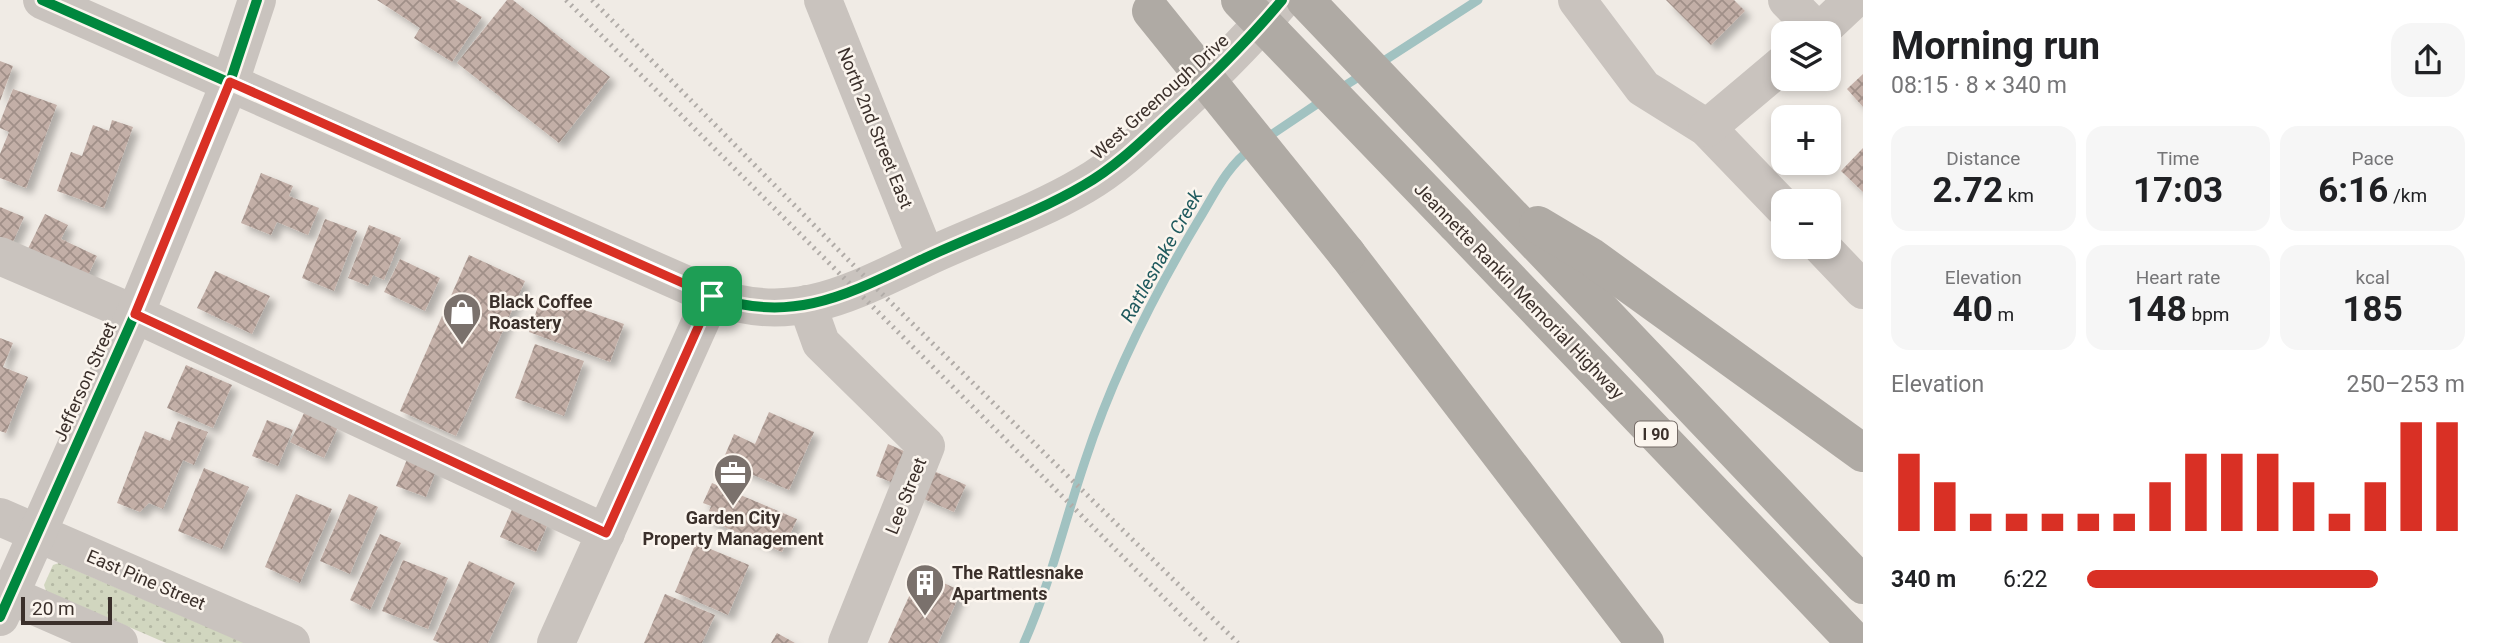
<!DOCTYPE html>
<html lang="en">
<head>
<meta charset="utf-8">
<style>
	:root { --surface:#fff; --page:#f6f6f6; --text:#202124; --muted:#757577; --accent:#d93025 }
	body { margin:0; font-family:Roboto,sans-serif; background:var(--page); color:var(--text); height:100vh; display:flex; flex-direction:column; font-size:26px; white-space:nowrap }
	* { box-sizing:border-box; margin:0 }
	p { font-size:23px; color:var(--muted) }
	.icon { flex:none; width:38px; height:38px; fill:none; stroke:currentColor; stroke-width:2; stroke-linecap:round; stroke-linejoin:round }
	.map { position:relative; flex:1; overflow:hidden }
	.details { display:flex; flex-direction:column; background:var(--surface); width:630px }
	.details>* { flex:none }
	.tools { position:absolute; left:1771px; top:21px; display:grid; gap:14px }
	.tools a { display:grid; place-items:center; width:70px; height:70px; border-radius:14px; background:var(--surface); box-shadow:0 4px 10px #0003; font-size:35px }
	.scale { position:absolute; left:21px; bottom:18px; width:91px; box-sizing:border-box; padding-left:7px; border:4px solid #3b302b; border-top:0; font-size:19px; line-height:24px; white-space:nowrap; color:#3b302b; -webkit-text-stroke:5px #fbf5ee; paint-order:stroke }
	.pin { position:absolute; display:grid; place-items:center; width:60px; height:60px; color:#fff; margin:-30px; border-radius:14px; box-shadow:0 4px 10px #0006 }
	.round { display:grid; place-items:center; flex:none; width:74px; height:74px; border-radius:21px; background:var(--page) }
	.overview { display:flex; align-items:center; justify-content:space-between; height:119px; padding:0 28px }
	h1 { font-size:38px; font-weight:700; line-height:52px }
	.metrics { display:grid; grid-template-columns:repeat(3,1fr); gap:10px; height:119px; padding:7px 28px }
	.metrics div { display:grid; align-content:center; border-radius:18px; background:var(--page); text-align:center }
	.metrics b { font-size:35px; font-weight:700 }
	.metrics small { font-size:19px; font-weight:400 }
	.metrics p { font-size:19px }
	.chart { height:196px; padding:14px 28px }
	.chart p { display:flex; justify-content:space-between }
	.chart svg { width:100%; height:126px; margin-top:7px; stroke:var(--accent); stroke-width:6 }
	ul { padding:0 28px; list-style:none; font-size:23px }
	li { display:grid; grid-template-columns:112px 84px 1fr; align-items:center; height:52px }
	li i { height:18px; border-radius:9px; background:var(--accent) }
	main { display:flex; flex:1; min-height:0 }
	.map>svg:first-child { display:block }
	.grass { fill:url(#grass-dots) }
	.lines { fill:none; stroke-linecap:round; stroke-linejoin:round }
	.stream { stroke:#a1c2c1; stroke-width:9 }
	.building { fill:url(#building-cross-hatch); filter:url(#shadow) }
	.minor { stroke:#c9c3be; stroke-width:38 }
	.highway { stroke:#afaaa4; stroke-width:38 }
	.rail { stroke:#b1aca8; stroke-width:5; stroke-dasharray:2 5; stroke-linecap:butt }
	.highway-bridge { stroke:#afaaa4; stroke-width:38 }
	.cycleway-casing { stroke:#fbf5ee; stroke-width:15 }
	.cycleway { stroke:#00873e; stroke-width:10 }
	.route-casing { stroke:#fff; stroke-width:14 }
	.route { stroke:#d93025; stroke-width:9 }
	.labels { text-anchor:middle; stroke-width:5; stroke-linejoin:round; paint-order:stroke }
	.shield { fill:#fbf5ee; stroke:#756b66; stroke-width:2 }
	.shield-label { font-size:16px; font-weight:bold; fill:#3b302b }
	.street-label { font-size:18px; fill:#3b302b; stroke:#fbf5ee }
	.poi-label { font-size:18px; font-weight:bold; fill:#3b302b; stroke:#fbf5ee; text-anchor:start }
	.water-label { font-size:19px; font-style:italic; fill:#1f5a5e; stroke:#fbf5ee }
</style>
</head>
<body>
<main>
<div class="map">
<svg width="1863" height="643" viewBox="0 0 1863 643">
	<defs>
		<pattern id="grass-dots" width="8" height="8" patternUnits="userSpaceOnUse" patternTransform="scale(1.75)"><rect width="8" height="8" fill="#d1d6bf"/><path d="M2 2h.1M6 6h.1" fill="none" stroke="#b4b8a4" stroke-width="1.8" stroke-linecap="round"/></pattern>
		<pattern id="building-cross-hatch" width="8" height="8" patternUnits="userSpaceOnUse" patternTransform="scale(1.75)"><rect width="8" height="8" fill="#c3afa7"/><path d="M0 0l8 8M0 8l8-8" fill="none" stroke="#a08f88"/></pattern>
		<filter id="shadow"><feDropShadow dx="6" dy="6" stdDeviation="3.5" flood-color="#0004"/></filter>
	</defs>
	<rect width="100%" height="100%" fill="#f0ebe5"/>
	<path class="grass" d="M 59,563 L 245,643 L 166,643 L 46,591 L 44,585 L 53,565 Z"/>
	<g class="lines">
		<g class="stream">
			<path d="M 1379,64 L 1478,0"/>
			<path d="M 1338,90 L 1365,73"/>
			<path d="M 1265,139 L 1323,100"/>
			<path d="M 1024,643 C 1051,582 1064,523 1085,461 C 1112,378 1153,296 1198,221 C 1214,195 1227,166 1251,149"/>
		</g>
	</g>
	<g class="building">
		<path d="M 377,0 L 455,0 L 482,17 L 452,62 L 414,38 L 420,28 Z"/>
		<path d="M 507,0 L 513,0 L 610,77 L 559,143 L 457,63 Z"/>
		<path d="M 1666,0 L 1734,0 L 1745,11 L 1711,45 Z"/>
		<path d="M 0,61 L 13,66 L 0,101 Z"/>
		<path d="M 1863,74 L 1863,107 L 1847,89 Z"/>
		<path d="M 13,89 L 57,105 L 26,188 L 0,178 L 0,154 L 9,132 L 0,128 L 0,122 Z"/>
		<path d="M 112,120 L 133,127 L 104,208 L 57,191 L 71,152 L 82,156 L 93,125 L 109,131 Z"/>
		<path d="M 1863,148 L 1863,192 L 1841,171 Z"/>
		<path d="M 261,173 L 293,186 L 289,196 L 319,208 L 308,235 L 277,222 L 271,235 L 241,223 Z"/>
		<path d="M 0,207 L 24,217 L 13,242 L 0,237 Z"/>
		<path d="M 45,214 L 68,225 L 61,239 L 97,256 L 83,286 L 24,257 Z"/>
		<path d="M 325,219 L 357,231 L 334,291 L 302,278 Z"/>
		<path d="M 369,225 L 401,238 L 384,280 L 373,275 L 368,286 L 348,278 Z"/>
		<path d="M 469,255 L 525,281 L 456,436 L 400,411 Z"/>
		<path d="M 400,259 L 440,278 L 425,311 L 384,292 Z"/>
		<path d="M 215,271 L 270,296 L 252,334 L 197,308 Z"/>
		<path d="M 542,295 L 624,324 L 610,362 L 529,332 Z"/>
		<path d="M 0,338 L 13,343 L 3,367 L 28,377 L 6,433 L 0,431 Z"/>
		<path d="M 535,344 L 584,361 L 564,416 L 515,398 Z"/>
		<path d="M 186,365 L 232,385 L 213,428 L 167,408 Z"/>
		<path d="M 305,411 L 338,427 L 324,458 L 290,442 Z"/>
		<path d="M 769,412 L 814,432 L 789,490 L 722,462 L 734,434 L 755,444 Z"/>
		<path d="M 267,420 L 293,430 L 278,466 L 252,456 Z"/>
		<path d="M 178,421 L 208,432 L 194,465 L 183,460 L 163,509 L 149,503 L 140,512 L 117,503 L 145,431 L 170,441 Z"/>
		<path d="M 888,444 L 904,451 L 891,482 L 876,476 Z"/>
		<path d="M 408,457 L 437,468 L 426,497 L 396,486 Z"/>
		<path d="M 204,468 L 249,487 L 222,549 L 178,531 Z"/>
		<path d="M 929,469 L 966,485 L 954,512 L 917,496 Z"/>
		<path d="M 712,483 L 797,519 L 782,552 L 706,519 L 711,506 L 703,503 Z"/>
		<path d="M 296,494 L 332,509 L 300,583 L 265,567 Z"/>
		<path d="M 349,494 L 378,507 L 350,574 L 320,561 Z"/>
		<path d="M 514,505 L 549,521 L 536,552 L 500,537 Z"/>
		<path d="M 380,534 L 401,543 L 370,610 L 350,600 Z"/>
		<path d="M 696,543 L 749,565 L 728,615 L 675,592 Z"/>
		<path d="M 403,560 L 448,578 L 428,629 L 382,611 Z"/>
		<path d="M 469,561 L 515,583 L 488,643 L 440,643 L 433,640 Z"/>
		<path d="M 920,572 L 961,591 L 938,643 L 888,643 Z"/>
		<path d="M 665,594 L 715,615 L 702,643 L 644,643 Z"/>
		<path d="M 777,633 L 795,643 L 771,643 Z"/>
	</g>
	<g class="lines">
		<g class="minor">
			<path d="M 42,0 L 712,296 C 794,326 852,292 925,258 C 978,233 1033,215 1084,185 C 1116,167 1144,139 1171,114 C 1210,78 1248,41 1282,0"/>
			<path d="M 823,0 L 926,257"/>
			<path d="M 1577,0 L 1643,88 L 1707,128 L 1783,207"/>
			<path d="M 1787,0 L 1819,33"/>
			<path d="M 1818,33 L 1853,0"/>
			<path d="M 1707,128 L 1783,64"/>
			<path d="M 1822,247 L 1863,290"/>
			<path d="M 0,256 L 135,314 L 606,533"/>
			<path d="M 807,304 L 821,343 L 926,446 L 847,643"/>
			<path d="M 0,517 L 291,643"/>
			<path d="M 0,591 L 119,643"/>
			<path d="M 0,617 L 135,314 L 230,82 L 257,0"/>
			<path d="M 556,643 L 712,296"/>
		</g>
		<g class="highway">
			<path d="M 1305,0 L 1863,585"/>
			<path d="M 1456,224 L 1856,643"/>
			<path d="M 1538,225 L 1590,256 L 1863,453"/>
			<path d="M 1347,254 L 1645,643"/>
		</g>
		<g class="rail">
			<path d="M 566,0 L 1209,643"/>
			<path d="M 592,0 L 872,284 L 1238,643"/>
		</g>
		<g class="highway-bridge">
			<path d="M 1240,0 L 1456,224"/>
			<path d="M 1151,11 L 1347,254"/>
		</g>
		<g class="cycleway-casing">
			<g id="cycleway">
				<path d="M 42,0 L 712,296 C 794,326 852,292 925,258 C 978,233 1033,215 1084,185 C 1116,167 1144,139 1171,114 C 1210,78 1248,41 1282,0"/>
				<path d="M 0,617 L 135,314 L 230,82 L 257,0"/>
			</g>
		</g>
		<use href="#cycleway" class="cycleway"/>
	</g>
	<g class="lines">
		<g class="route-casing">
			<path id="route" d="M 230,82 L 712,296 L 606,533 L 135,314 Z"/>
		</g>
		<use href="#route" class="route"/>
	</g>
	<defs>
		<g id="shop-pin" transform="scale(2.0125)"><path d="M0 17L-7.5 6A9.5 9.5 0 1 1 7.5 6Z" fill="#7a716c" stroke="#fbf5ee"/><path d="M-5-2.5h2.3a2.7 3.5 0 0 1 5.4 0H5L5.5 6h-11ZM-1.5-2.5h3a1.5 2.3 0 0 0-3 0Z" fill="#fff"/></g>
		<g id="office-pin" transform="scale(2.0125)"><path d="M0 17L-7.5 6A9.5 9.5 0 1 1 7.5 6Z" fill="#7a716c" stroke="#fbf5ee"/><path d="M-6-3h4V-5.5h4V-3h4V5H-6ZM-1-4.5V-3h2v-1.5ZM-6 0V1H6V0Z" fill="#fff"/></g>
		<g id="building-pin" transform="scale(2.0125)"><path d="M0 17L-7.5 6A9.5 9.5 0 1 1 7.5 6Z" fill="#7a716c" stroke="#fbf5ee"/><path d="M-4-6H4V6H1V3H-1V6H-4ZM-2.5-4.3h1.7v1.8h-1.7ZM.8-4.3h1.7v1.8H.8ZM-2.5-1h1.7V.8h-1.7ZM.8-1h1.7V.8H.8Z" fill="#fff"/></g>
	</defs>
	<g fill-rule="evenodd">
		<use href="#shop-pin" x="462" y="312"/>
		<use href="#office-pin" x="733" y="473"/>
		<use href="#building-pin" x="925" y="583"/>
	</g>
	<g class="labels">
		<rect class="shield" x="1635" y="421.5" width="42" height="25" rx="5"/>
		<g class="shield-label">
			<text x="1656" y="440">I 90</text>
		</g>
		<g class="street-label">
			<text transform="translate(1160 97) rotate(-42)" y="6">West Greenough Drive</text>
			<text transform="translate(875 128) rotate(68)" y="6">North 2nd Street East</text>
			<text transform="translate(1519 291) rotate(46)" y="6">Jeannette Rankin Memorial Highway</text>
			<text transform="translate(85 382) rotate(-66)" y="6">Jefferson Street</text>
			<text transform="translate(906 496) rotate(-68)" y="6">Lee Street</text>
			<text transform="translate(146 580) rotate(23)" y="6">East Pine Street</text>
		</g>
		<g class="poi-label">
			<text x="489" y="308">Black Coffee<tspan x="489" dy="21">Roastery</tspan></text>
			<text x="733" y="524" text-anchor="middle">Garden City<tspan x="733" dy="21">Property Management</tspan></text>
			<text x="952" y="579">The Rattlesnake<tspan x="952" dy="21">Apartments</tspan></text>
		</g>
		<g class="water-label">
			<text transform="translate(1161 256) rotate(-61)" y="7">Rattlesnake Creek</text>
		</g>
	</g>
</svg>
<div class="tools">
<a><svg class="icon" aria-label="layers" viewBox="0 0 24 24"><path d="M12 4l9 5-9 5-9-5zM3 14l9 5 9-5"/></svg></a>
<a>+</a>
<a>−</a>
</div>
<div class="scale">20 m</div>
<div class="pin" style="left:712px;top:296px;background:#1e9e55"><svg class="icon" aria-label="arrive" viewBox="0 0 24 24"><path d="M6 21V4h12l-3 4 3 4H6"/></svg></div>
</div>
<section class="details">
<div class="overview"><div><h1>Morning run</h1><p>08:15 · 8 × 340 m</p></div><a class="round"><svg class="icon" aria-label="share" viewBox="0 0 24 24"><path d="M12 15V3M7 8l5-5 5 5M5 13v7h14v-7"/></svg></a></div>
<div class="metrics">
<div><p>Distance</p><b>2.72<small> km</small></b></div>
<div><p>Time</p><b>17:03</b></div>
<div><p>Pace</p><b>6:16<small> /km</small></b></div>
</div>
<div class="metrics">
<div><p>Elevation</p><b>40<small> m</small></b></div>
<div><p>Heart rate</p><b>148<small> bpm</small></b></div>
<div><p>kcal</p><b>185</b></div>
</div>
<div class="chart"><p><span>Elevation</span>250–253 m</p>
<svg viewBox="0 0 160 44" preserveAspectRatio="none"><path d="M5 44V17M15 44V27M25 44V38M35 44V38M45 44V38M55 44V38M65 44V38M75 44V27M85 44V17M95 44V17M105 44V17M115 44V27M125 44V38M135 44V27M145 44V6M155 44V6"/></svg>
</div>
<ul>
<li><b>340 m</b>6:22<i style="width:77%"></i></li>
</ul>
</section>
</main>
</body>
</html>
